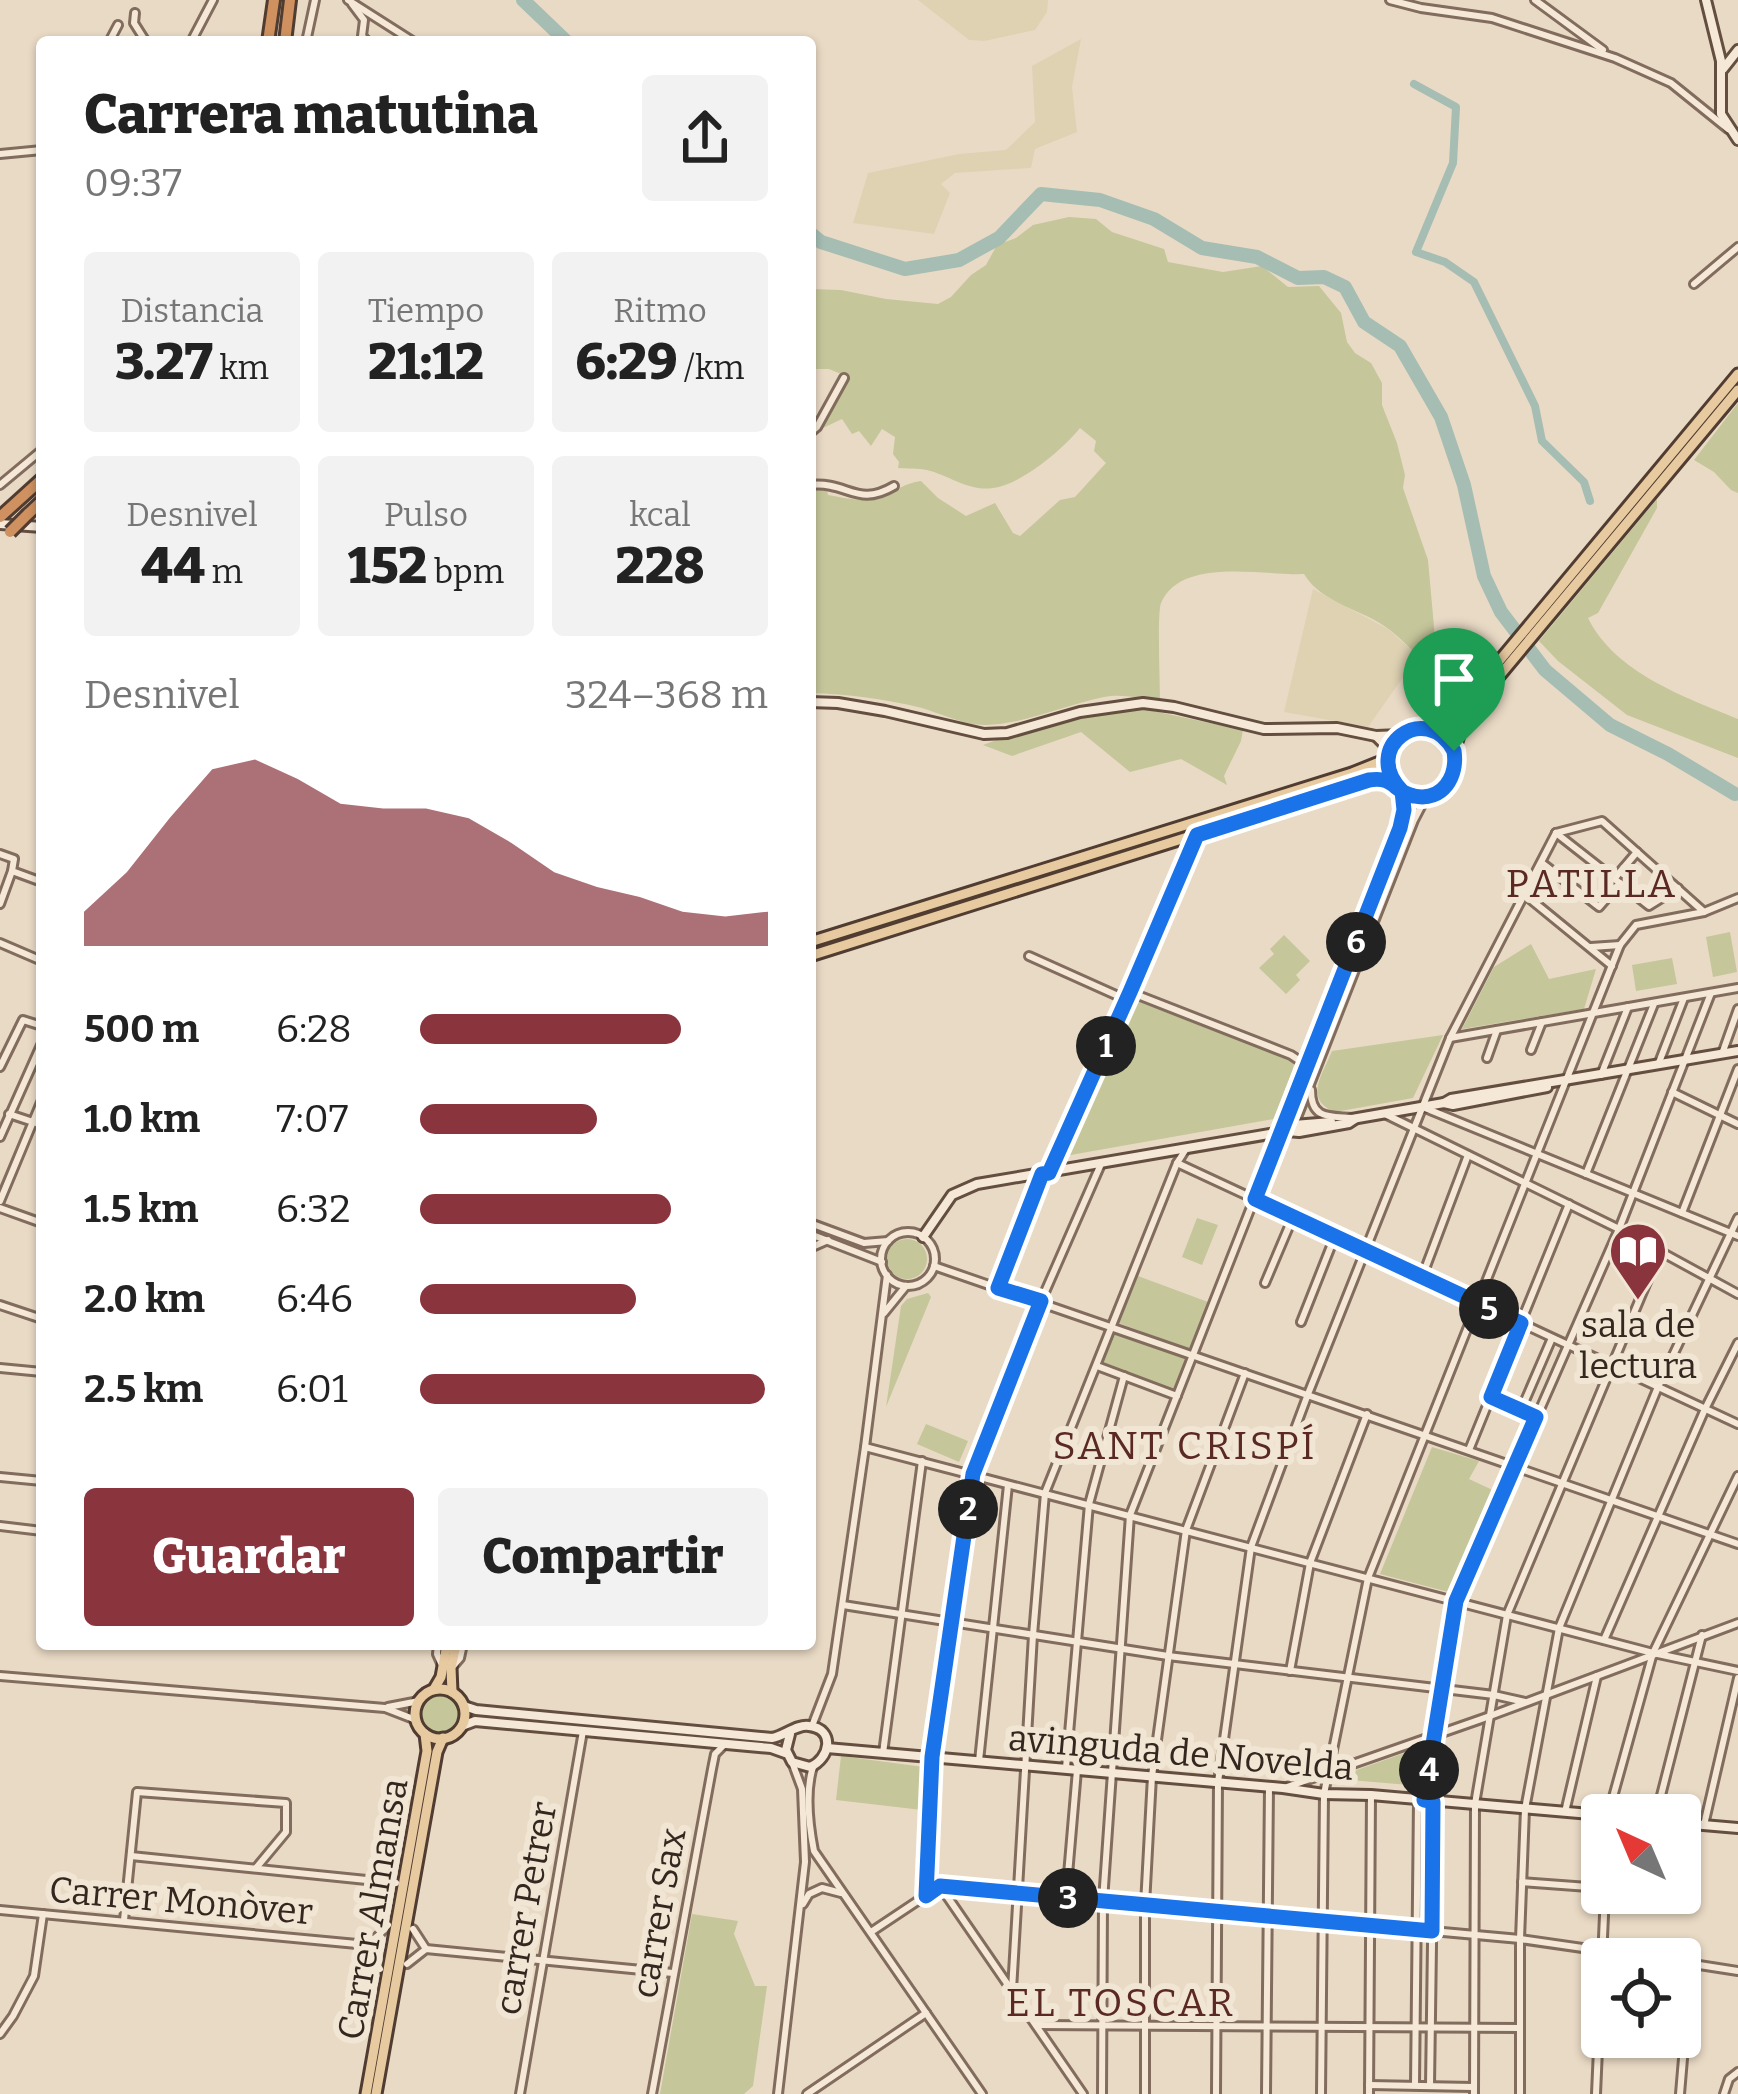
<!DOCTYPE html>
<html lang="es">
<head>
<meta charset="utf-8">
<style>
	:root { --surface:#fff; --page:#f2f2f2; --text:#222; --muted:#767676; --accent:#8a343e }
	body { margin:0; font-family:Bitter,serif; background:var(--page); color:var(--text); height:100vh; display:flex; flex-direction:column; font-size:45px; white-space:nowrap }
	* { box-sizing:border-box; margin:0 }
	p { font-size:39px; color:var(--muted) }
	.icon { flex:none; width:66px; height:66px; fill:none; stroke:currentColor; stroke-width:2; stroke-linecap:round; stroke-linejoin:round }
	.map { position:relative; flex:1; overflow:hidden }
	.sheet { position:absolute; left:36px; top:36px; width:780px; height:1614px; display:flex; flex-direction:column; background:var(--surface); border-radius:12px; box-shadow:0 3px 9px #0004 }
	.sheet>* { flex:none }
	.needle { width:78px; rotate:316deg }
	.tools { position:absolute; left:1581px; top:1794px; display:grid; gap:24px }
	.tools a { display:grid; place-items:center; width:120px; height:120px; border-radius:12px; background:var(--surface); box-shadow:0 3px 9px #0004; font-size:60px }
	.pin { position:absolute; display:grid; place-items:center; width:102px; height:102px; color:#fff; margin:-123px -51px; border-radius:50% 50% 50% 0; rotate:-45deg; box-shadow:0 0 12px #0007 }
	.pin .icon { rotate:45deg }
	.km { position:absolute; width:60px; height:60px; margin:-30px; border-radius:50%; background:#222; color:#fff; font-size:33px; line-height:60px; text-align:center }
	.round { display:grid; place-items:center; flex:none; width:126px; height:126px; border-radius:12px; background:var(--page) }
	.headline { display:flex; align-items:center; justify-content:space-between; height:204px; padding:0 48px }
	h1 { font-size:54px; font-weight:800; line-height:90px }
	.stats { display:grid; grid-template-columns:repeat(3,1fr); gap:18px; height:204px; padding:12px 48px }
	.stats div { display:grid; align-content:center; border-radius:12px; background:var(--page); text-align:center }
	.stats b { font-size:51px; font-weight:800 }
	.stats small { font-size:33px; font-weight:400 }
	.stats p { font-size:33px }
	.chart { height:336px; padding:24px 48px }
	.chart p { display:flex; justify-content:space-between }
	.chart svg { width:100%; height:216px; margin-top:12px; fill:var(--accent); opacity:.7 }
	.button { display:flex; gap:24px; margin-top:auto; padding:24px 48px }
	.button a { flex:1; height:138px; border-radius:12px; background:var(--accent); color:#fff; font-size:48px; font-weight:800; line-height:138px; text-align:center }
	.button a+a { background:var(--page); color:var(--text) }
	ul { padding:0 48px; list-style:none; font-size:39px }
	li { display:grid; grid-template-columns:192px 144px 1fr; align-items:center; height:90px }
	li i { height:30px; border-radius:15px; background:var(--accent) }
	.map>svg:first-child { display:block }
	.farmland { fill:#ded2b3 }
	.green { fill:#c5c69a }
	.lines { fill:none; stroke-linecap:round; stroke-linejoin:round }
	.canal { stroke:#a6bdb3; stroke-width:8 }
	.river { stroke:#a6bdb3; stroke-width:14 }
	.street-casing { stroke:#826c5d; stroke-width:12 }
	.secondary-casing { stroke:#644e40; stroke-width:14 }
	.primary-casing { stroke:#503c31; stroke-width:15 }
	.highway-casing { stroke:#503c31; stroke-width:16 }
	.street { stroke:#f5e8d7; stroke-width:6 }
	.secondary { stroke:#f5e8d7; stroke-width:8 }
	.primary { stroke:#e8caa1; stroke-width:9 }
	.highway { stroke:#cf915f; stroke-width:10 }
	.highway-bridge-casing { stroke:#503c31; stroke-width:16; stroke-linecap:butt }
	.highway-bridge { stroke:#cf915f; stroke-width:10 }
	.route-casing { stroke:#fff; stroke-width:24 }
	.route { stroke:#1a73e8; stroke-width:15 }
	.labels { text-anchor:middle; stroke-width:12; stroke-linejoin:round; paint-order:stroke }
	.poi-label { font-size:36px; fill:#33271f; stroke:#f1e5d4 }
	.street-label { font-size:36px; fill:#33271f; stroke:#f1e5d4 }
	.neighbourhood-label { font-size:39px; letter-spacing:3px; fill:#5b2923; stroke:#f1e5d4 }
</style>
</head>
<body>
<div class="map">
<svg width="1738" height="2094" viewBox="0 0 1738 2094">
	<rect width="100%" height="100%" fill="#e9dac5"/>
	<g class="farmland">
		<path d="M 918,0 L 1048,0 L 1047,12 L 1035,30 L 984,41 L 969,40 Z"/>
		<path d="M 1081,39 L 1072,87 L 1077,132 L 1035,149 L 1031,168 L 955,173 L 941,184 L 950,193 L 934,234 L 853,223 L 868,173 L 959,154 L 1006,150 L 1035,122 L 1032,66 Z"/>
		<path d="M 1313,589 L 1388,629 L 1418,656 L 1368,727 L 1284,712 Z"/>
	</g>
	<g class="green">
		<path d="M 1069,217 L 1096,219 L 1112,232 L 1164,249 L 1168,262 L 1223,272 L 1262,266 L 1288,287 L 1319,286 L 1341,313 L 1347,342 L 1355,353 L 1371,363 L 1382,383 L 1382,405 L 1397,443 L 1405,475 L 1403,488 L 1428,560 L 1435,638 L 1453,664 L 1462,656 L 1486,662 L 1456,700 C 1435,676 1415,650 1390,630 C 1363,609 1322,604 1304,574 C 1265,576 1181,556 1161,603 C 1157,613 1160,682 1160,698 C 1140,700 1124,693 1104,697 C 1064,705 1026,724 985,725 C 964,725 942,714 922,708 C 885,699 847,694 810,693 L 810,487 L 826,487 L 828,495 C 845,498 865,503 881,497 C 896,491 905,483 921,481 L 938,498 L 966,516 L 995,503 L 1013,533 L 1020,536 L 1060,500 L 1075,497 L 1106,463 L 1094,451 L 1096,441 L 1080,428 C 1062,450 1022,484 993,488 C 970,492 948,475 927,470 C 918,468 907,469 898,468 L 899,462 L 893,454 L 895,437 L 882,429 L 871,446 L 859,431 L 852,434 L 842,419 L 823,428 L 816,422 L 841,374 L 829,369 L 810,369 L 810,289 L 841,290 L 886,299 L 938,304 L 951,297 L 971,275 L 986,265 L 997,245 L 1016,238 L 1033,225 Z"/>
		<path d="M 1738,403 L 1738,493 L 1731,490 L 1714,472 L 1694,460 Z"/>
		<path d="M 1657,499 L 1657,508 L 1598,613 L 1588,618 C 1615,673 1685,697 1738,719 L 1738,758 L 1627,715 L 1558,661 L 1539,641 Z"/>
		<path d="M 1139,708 L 1243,730 L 1241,741 L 1224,776 L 1227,785 L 1181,759 L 1130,772 L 1081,732 L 1012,756 L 983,745 L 1055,719 Z"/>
		<path d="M 1730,932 L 1737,972 L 1713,977 L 1706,937 Z"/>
		<path d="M 1284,935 L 1310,961 L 1296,975 L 1300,980 L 1286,994 L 1259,968 L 1274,954 L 1270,949 Z"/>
		<path d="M 1531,944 L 1549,979 L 1596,969 L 1584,1009 L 1462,1029 L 1494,967 Z"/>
		<path d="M 1672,958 L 1677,984 L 1636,991 L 1632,965 Z"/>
		<path d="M 1134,1000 L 1291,1060 L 1294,1064 L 1293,1070 L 1274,1119 L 1065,1156 L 1062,1153 Z"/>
		<path d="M 1443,1035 L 1413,1098 L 1335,1112 C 1303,1099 1323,1074 1332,1051 Z"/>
		<path d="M 1197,1218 L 1218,1225 L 1202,1265 L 1182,1257 Z"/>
		<circle cx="907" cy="1259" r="20"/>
		<path d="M 1138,1276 L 1208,1302 L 1191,1350 L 1119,1323 Z"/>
		<path d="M 928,1293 L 931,1297 L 886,1407 L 901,1306 L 907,1299 Z"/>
		<path d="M 1115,1331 L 1189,1357 L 1175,1392 L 1102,1364 Z"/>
		<path d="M 926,1424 L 968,1441 L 959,1462 L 917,1444 Z"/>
		<path d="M 1432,1447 L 1479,1461 L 1469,1479 L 1499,1493 L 1456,1594 L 1380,1574 Z"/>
		<circle cx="439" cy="1713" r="19"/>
		<path d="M 1427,1745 L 1421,1786 L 1338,1779 L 1337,1777 Z"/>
		<path d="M 841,1756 L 924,1767 L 922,1810 L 836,1800 Z"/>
		<path d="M 1421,1808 L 1431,1809 L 1429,1927 L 1419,1926 Z"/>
		<path d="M 692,1914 L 738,1921 L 734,1934 L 755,1986 L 767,1986 L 753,2086 L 744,2094 L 660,2094 Z"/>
	</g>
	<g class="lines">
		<path class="canal" d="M 1414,84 L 1456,107 L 1453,163 L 1416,252 L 1445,262 L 1474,282 L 1535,406 L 1542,441 L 1584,482 L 1590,501"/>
		<g class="river">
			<path d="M 523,0 L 567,42"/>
			<path d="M 810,233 L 821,242 L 905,269 L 959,260 L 999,238 L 1041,194 L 1100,200 L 1154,219 L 1202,248 L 1257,257 L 1298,278 L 1324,277 L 1345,287 L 1364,322 L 1400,346 L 1441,417 L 1464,485 L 1484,576 L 1501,612 L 1545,670 L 1610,725 L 1668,754 L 1735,794"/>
		</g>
		<g class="street-casing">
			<g id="street">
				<path d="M 348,0 L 414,42"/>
				<path d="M 1390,0 L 1421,8 L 1492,18 L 1615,58 L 1671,83 L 1728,129"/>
				<path d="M 1535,0 L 1603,50"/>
				<path d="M 352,4 L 364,20 L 362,36 L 368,42"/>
				<path d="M 135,13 L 134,23 L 146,42"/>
				<path d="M 109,42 L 118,25"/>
				<path d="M 191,42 L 213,0"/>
				<path d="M 306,42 L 315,0"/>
				<path d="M 0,154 L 42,150"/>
				<path d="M 1694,284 L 1738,247"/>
				<path d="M 810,433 L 817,427 L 844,378"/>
				<path d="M 0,485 L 42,450"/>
				<path d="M 810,485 C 848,481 857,508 894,486"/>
				<path d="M 1556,833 L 1602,821 L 1704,912 L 1738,898"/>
				<path d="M 1556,833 L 1649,906 L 1678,888"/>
				<path d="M 0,854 L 14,859 L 12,871 L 42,882"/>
				<path d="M 1542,863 L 1599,907 L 1620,883"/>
				<path d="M 1614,879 L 1637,852"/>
				<path d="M 1524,894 L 1612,966"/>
				<path d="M 0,904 L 12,871"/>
				<path d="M 0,943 L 42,961"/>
				<path d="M 1591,947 L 1620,945"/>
				<path d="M 1029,956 L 1127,1000"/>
				<path d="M 1130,992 L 1291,1055 L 1300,1061 L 1305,1071"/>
				<path d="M 1450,1038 L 1738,988"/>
				<path d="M 1531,1050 L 1542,1022"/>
				<path d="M 1722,1054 L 1738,1009"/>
				<path d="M 1487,1058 L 1497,1030"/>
				<path d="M 1658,1065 L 1684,998"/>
				<path d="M 0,1067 L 23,1020 L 42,1026"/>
				<path d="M 1601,1075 L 1628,1007"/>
				<path d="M 1311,1090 C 1311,1120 1330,1116 1352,1118"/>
				<path d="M 1672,1092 L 1738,1124"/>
				<path d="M 1425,1108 L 1738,1236"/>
				<path d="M 9,1114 L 42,1125"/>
				<path d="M 1385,1114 L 1619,1229 L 1738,1294"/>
				<path d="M 1294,1125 L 1414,820 L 1426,797"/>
				<path d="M 0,1137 L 42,1043"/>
				<path d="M 1177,1163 L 1738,1424"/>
				<path d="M 1050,1172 L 1197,835"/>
				<path d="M 1586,1174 L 1654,1004"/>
				<path d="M 0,1201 L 42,1100"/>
				<path d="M 0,1208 L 42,1223"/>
				<path d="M 1682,1213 L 1738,1069"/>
				<path d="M 810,1223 L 864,1243 L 888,1241"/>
				<circle cx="908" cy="1259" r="27"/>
				<path d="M 810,1234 L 882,1262"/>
				<path d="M 810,1248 L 828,1240"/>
				<path d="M 934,1266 L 1738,1544"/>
				<path d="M 1422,1277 L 1468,1155"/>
				<path d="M 1265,1283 L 1293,1217"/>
				<path d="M 998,1288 L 1042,1175"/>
				<path d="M 0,1305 L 42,1319"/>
				<path d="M 884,1313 L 906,1286"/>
				<path d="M 1301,1322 L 1335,1236"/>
				<path d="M 1097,1366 L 1177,1396"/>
				<path d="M 0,1368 L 42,1372"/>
				<path d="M 1491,1397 L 1536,1417"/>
				<path d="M 1521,1410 L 1552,1338"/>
				<path d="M 865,1447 L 1653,1653 L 1738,1671"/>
				<path d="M 1469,1450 L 1569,1204"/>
				<path d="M 0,1477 L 42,1481"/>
				<path d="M 0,1526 L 42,1531"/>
				<path d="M 843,1605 L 1168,1656 L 1494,1695 L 1525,1702"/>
				<path d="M 1604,1640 L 1705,1409 L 1738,1343"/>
				<path d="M 438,1644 L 437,1654 L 441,1663"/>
				<path d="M 454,1665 L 460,1658 L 463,1644"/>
				<path d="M 1290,1671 L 1310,1563 L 1367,1414"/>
				<path d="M 0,1676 L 385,1708 L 416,1720"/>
				<path d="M 388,1707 L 419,1701"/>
				<path d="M 812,1726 L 832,1674 L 865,1447 L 887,1275"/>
				<path d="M 883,1753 L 922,1461"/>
				<path d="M 979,1761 L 1008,1485"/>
				<path d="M 813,1767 C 805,1792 809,1825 814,1851 L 982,2094"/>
				<path d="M 1066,1768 L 1089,1504 L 1124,1376"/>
				<path d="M 1287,1787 L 1490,1716 L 1738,1623"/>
				<path d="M 1424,1800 L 1456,1601 L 1619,1229 L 1711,993"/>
				<path d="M 1565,1812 L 1597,1676"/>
				<path d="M 1608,1815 L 1653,1653 L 1738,1476"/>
				<path d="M 1656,1815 L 1702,1635"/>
				<path d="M 1704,1825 L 1738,1678"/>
				<path d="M 131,1856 L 396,1883"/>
				<path d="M 929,1870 L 1083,2094"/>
				<path d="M 1522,1882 L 1602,1888"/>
				<path d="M 926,1894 L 932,1757 L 973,1474 L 1041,1301 L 1101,1164"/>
				<path d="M 1066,1898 L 1077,1770"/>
				<path d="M 803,1904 L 809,1894 L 822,1888 L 841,1893"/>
				<path d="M 0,1910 L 357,1944 L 376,1938 L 388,1925"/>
				<path d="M 124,1920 L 137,1792 L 286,1803 L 286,1832 L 256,1868"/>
				<path d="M 413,1929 L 426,1949"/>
				<path d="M 871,1932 L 940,1886 L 1520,1939 L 1659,1959"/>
				<path d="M 360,1945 L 369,1951 L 380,1969"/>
				<path d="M 1680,1962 L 1738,1971"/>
				<path d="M 407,1964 L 426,1949 L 673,1973"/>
				<path d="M 1012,1990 L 1033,1635 L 1045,1493 L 1177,1163 L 1186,1149"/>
				<path d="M 1036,2025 L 1520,2028"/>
				<path d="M 0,2034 L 13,2016 L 34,1976 L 43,1914"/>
				<path d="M 1369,2085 L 1473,2087"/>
				<path d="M 1415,2085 L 1418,1800"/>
				<path d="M 1430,2086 L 1434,1802"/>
				<path d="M 520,2094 L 583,1731"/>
				<path d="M 652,2094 L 712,1769 L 715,1754 L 724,1745"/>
				<path d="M 778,2094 L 805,1862 L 802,1789 L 792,1762"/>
				<path d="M 807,2094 L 926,2013"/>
				<path d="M 1102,2094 L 1103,1901 L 1130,1515 L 1400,828 L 1404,810 L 1402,791"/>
				<path d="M 1145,2094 L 1145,1905 L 1152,1776 L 1186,1530 L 1245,1373"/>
				<path d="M 1216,2094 L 1218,1782 L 1251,1547 L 1308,1394 L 1450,1038 L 1556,833"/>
				<path d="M 1266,2094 L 1269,1787"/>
				<path d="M 1321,2094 L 1324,1794 L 1368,1578 L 1620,945 L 1636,925 L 1704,912"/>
				<path d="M 1369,2094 L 1371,1795"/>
				<path d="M 1474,2094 L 1475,1804 L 1507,1615 L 1660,1251"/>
				<path d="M 1520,2094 L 1520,1939 L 1525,1809 L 1559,1628 L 1658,1387 L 1738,1218"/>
				<path d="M 1596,2094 L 1605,1893"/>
				<path d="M 1680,2094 L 1691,1964"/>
				<path d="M 1724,2094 L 1729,2079 L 1738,2072"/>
			</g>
		</g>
		<g class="secondary-casing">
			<g id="secondary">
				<path d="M 1706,0 L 1721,61 L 1721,114 L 1738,140"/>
				<path d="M 1723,69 L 1738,50"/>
				<path d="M 0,524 L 42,527"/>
				<path d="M 810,702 L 838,703 L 885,711 L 984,734 L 1007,733 L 1080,712 L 1143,703 L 1174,707 L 1264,729 L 1337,728 L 1376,736 L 1401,735"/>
				<path d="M 1377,737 L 1390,750"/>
				<path d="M 1444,1103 L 1453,1105 L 1547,1087"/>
				<path d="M 1352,1119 L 1444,1103 L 1451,1099 L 1738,1051"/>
				<path d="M 1288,1130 L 1294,1125 L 1331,1122"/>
				<path d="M 923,1237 L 952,1195 L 977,1184 L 1287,1131 L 1299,1132 L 1349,1123 L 1355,1119"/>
				<path d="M 464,1706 L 476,1710 L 772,1738 C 784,1736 797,1724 809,1726 C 836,1729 830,1759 810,1767 L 792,1762 L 786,1750 L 790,1734"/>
				<path d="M 462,1726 L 475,1721 L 771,1748 L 785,1753"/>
				<path d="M 827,1748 L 1283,1788 L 1324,1794 L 1371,1795 L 1602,1815"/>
				<path d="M 1680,1823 L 1738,1828"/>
			</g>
		</g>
		<g class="primary-casing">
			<g id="primary">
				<circle cx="1421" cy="762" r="34"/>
				<path d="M 1425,728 L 1447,719 L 1460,708 L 1738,374"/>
				<path d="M 1454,751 L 1465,717 L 1738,390"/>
				<path d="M 810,942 L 1352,773 L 1387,759"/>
				<path d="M 810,956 L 1369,780 L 1381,778 L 1392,780"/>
				<path d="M 434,1689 L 441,1677 L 447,1644"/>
				<circle cx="440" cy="1714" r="25"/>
				<path d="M 452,1692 L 451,1668 L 456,1644"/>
				<path d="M 366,2094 L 427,1751 L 425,1734"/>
				<path d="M 376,2094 L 437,1752 L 443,1738"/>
			</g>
		</g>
		<g class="highway-casing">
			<g id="highway">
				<path d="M 268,42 L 274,0"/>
				<path d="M 285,42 L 290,0"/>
				<path d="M 28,514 L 42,501"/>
				<path d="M 0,517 L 42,479"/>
			</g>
		</g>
		<use href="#street" class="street"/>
		<use href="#secondary" class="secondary"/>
		<use href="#primary" class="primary"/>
		<use href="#highway" class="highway"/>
		<g class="highway-bridge-casing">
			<path id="highway-bridge" d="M 10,532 L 28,514"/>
		</g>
		<use href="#highway-bridge" class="highway-bridge"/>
	</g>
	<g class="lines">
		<g class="route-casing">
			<path id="route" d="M 1454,751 C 1458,776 1443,802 1414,796 C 1392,792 1396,776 1369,780 L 1197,835 L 1130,992 L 1049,1173 L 1042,1174 L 998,1288 L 1041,1301 L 973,1474 L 932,1757 L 926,1896 L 940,1886 L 1432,1931 L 1433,1802 L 1424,1800 L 1456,1601 L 1536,1417 L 1491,1397 L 1521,1323 L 1255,1199 L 1400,828 L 1404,810 L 1402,791 C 1359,748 1426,699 1454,751"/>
		</g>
		<use href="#route" class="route"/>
	</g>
	<defs>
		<g id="library-pin" transform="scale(3)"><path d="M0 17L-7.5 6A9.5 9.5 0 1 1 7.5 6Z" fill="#8a343e" stroke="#f1e5d4"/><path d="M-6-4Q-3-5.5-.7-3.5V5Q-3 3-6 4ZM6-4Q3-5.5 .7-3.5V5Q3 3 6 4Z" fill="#fff"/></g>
	</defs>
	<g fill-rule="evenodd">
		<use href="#library-pin" x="1638" y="1251"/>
	</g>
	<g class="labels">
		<g class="poi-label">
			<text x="1638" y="1337">sala de<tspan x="1638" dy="41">lectura</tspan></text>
		</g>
		<g class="street-label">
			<text transform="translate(1181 1752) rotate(5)" y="13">avinguda de Novelda</text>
			<text transform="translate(181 1900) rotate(5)" y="13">Carrer Monòver</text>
			<text transform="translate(525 1908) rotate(-80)" y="13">carrer Petrer</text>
			<text transform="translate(372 1909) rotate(-80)" y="13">Carrer Almansa</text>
			<text transform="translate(658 1913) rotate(-80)" y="13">carrer Sax</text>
		</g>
		<g class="neighbourhood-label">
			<text x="1592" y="897">PATILLA</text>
			<text x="1185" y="1459">SANT CRISPÍ</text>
			<text x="1121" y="2016">EL TOSCAR</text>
		</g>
	</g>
</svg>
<div class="tools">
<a><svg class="needle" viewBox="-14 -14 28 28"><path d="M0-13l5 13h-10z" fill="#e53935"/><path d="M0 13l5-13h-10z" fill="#767676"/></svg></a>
<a><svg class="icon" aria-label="locate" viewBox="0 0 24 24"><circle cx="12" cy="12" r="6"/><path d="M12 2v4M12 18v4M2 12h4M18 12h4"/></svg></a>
</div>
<div class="pin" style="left:1454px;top:751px;background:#1e9e55"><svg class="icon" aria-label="arrive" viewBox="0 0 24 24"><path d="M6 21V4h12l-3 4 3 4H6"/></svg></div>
<b class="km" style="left:1106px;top:1046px">1</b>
<b class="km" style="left:968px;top:1509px">2</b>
<b class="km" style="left:1068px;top:1898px">3</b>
<b class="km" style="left:1429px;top:1770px">4</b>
<b class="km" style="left:1489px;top:1309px">5</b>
<b class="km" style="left:1356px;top:942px">6</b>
<section class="sheet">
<div class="headline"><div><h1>Carrera matutina</h1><p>09:37</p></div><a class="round"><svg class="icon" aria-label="share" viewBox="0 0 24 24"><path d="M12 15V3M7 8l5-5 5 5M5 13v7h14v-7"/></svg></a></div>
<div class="stats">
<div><p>Distancia</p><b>3.27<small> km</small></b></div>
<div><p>Tiempo</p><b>21:12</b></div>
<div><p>Ritmo</p><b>6:29<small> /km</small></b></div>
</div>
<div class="stats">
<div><p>Desnivel</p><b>44<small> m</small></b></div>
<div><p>Pulso</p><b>152<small> bpm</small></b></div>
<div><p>kcal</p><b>228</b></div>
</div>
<div class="chart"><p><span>Desnivel</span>324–368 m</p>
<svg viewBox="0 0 160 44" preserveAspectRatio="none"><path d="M0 44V37L10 29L20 18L30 8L40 6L50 10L60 15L70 16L80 16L90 18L100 23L110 29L120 32L130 34L140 37L150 38L160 37V44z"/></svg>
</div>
<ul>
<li><b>500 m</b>6:28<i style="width:75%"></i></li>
<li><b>1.0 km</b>7:07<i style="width:51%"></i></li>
<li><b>1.5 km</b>6:32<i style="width:72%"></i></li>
<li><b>2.0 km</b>6:46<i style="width:62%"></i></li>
<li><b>2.5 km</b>6:01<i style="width:99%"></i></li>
</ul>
<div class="button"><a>Guardar</a><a>Compartir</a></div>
</section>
</div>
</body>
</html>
